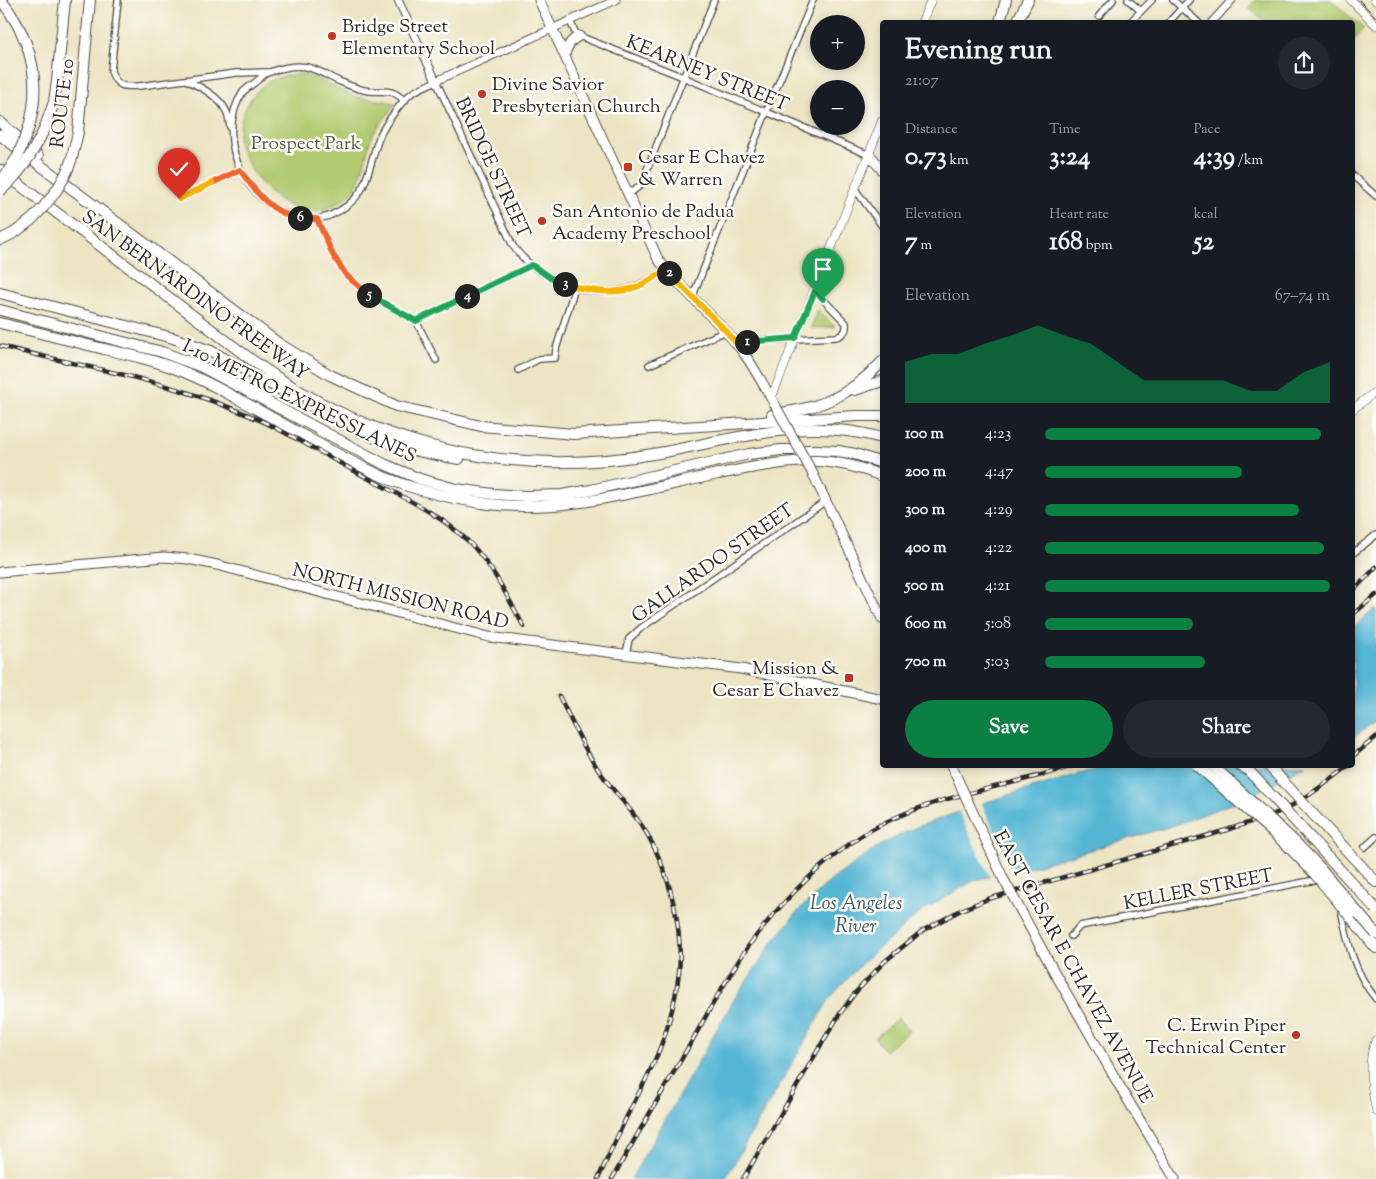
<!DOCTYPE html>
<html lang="en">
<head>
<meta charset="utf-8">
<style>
	:root { --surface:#171b24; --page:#242831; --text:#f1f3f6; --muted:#9ea1a6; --accent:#0b8043 }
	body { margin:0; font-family:"Sorts Mill Goudy",serif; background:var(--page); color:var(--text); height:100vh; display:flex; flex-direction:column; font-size:19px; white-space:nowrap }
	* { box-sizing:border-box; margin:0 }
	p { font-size:16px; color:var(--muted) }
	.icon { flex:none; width:28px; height:28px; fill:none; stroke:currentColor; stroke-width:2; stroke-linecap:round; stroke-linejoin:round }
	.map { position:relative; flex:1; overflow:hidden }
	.details { position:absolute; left:880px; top:20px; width:475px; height:748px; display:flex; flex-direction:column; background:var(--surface); border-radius:5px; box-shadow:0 2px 8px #0003 }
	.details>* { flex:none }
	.fabs { position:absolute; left:810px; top:15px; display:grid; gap:10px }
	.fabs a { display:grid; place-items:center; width:55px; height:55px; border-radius:50%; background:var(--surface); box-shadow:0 2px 8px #0003; font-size:25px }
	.pin { position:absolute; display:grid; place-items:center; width:42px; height:42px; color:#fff; margin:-51px -21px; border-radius:50% 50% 50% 0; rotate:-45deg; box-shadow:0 0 5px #0007 }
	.pin .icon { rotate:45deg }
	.km { position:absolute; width:25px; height:25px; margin:-12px; border-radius:50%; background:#222; color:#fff; font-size:14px; line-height:25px; text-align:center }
	.round { display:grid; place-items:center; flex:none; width:52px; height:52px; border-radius:26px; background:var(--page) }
	.headline { display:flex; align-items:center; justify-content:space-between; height:85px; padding:0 25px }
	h1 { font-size:28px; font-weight:700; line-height:38px }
	.figures { display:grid; grid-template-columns:repeat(3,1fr); gap:8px; height:85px; padding:5px 25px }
	.figures div { display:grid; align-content:center }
	.figures b { font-size:25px; font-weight:700 }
	.figures small { font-size:14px; font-weight:400 }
	.figures p { font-size:14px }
	.chart { height:140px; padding:10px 25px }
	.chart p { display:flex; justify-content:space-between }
	.chart svg { width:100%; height:90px; margin-top:5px; fill:var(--accent); opacity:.7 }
	.action { display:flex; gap:10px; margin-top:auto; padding:10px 25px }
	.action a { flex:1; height:58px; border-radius:30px; background:var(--accent); color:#fff; font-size:20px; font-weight:700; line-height:58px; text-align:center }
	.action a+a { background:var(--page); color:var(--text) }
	ul { padding:0 25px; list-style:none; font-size:16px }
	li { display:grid; grid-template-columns:80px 60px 1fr; align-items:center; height:38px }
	li i { height:12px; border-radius:6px; background:var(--accent) }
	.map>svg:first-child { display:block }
	.green { fill:#b1cb71; stroke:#6e7b4e }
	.water { fill:#55b6d4; stroke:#407080 }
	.pier { fill:#ece4c3 }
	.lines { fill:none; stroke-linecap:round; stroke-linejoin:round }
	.minor-casing { stroke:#484742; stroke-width:8 }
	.tertiary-casing { stroke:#484742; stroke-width:9 }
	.secondary-casing { stroke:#484742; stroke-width:9 }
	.primary-casing { stroke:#484742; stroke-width:11 }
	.motorway-casing { stroke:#484742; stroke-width:12 }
	.minor { stroke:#fff; stroke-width:5.5 }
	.tertiary { stroke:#fff; stroke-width:7 }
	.secondary { stroke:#fff; stroke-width:8 }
	.primary { stroke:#fff; stroke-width:9 }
	.motorway { stroke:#fff; stroke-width:10 }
	.tram { stroke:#2b2b2b; stroke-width:1 }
	.rail-casing { stroke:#2b2b2b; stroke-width:4.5 }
	.rail { stroke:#fdfcf7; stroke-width:2.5; stroke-dasharray:8; stroke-linecap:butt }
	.primary-bridge-casing { stroke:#484742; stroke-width:11; stroke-linecap:butt }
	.motorway-bridge-casing { stroke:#484742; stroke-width:12; stroke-linecap:butt }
	.primary-bridge { stroke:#fff; stroke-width:9 }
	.motorway-bridge { stroke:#fff; stroke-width:10 }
	.split-1-casing { stroke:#fff; stroke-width:10 }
	.split-2-casing { stroke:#fff; stroke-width:10 }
	.split-3-casing { stroke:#fff; stroke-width:10 }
	.split-4-casing { stroke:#fff; stroke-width:10 }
	.split-5-casing { stroke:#fff; stroke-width:10 }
	.split-6-casing { stroke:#fff; stroke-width:10 }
	.split-7-casing { stroke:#fff; stroke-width:10 }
	.split-8-casing { stroke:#fff; stroke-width:10 }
	.split-1 { stroke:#22a559; stroke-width:6 }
	.split-2 { stroke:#f5b400; stroke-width:6 }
	.split-3 { stroke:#f5b400; stroke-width:6 }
	.split-4 { stroke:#22a559; stroke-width:6 }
	.split-5 { stroke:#22a559; stroke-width:6 }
	.split-6 { stroke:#f0652b; stroke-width:6 }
	.split-7 { stroke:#f0652b; stroke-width:6 }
	.split-8 { stroke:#f5b400; stroke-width:6 }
	.poi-dot { fill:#c8321e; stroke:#fdfcf7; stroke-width:2 }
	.labels { text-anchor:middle; stroke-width:5; stroke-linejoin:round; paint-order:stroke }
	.poi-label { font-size:19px; fill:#2b2b2b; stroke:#fdfcf7; text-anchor:start }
	.street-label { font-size:19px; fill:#2b2b2b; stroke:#fdfcf7 }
	.park-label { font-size:19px; fill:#535b40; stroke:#fdfcf7 }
	.water-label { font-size:20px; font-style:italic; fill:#3a5c66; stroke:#fdfcf7 }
</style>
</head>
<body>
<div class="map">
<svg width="1376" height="1179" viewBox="0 0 1376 1179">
	<rect width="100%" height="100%" fill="#fdfcf7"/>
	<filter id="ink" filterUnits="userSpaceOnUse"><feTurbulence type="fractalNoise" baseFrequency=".02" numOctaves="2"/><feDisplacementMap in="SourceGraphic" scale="10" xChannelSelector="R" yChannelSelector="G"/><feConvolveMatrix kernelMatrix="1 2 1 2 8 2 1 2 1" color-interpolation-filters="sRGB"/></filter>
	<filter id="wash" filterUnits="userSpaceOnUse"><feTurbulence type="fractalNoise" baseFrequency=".0096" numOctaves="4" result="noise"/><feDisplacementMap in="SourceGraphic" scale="20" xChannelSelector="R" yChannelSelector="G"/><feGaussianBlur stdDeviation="1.12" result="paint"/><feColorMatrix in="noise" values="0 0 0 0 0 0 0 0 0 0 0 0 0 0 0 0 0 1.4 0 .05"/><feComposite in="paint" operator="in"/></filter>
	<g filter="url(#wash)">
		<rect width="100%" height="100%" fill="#ece4c3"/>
		<g class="green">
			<path d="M 1255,0 L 1331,0 L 1364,29 L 1353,42 L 1352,22 L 1265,22 L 1249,8 Z"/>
			<path d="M 302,74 L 318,79 L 353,96 L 396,103 C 389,114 378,125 372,137 C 365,154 362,185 348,196 C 309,228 270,203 249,165 C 245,158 239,148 238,140 C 238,138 239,135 239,133 C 241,112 252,90 272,80 C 280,76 292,75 302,74 Z"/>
			<path d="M 818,310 L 835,327 L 811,328 Z"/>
			<path d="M 898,1018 L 909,1031 L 885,1051 L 875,1038 Z"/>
		</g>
		<g class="water">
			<path d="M 1376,608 L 1376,720 L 1353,738 L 1353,628 Z"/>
			<path d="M 1109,765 L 1306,765 L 1253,794 L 1228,805 L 1175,825 L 1025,869 L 975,880 L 922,911 L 863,962 L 830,998 L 725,1179 L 631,1179 L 735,998 L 773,942 L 797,912 L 829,882 L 877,847 L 914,828 L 989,801 Z"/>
		</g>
		<path class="pier" d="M 981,802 L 1014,874 L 991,879 L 958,810 Z"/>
	</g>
	<g filter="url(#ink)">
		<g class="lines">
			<g class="minor-casing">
				<g id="minor">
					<path d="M 118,0 L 111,71 C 117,88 124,87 140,86 L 236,73 L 268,72"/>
					<path d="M 1128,0 L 1141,11"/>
					<path d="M 1173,0 L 1198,22"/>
					<path d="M 1099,16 L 1113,0"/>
					<path d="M 570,21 L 575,32 L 579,36 L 683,77 L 869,155"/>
					<path d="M 1130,22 L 1152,0"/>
					<path d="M 1169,22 L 1189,0"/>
					<path d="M 188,81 C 201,87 220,97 226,111 C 229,115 229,122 230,127"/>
					<path d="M 405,101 C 391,88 387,92 370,91 C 361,90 350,86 341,82 C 330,78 320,70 307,67 C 296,65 281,68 270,72 C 265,73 261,77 258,80 C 253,84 247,88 243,92 C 211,140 250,214 305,218 C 314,219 323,219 331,215 C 370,198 366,172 379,138 C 383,127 402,100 412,93 C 420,88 428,85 436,81 L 513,246 C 538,280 587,299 628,289 C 642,286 654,277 666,270"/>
					<path d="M 1352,175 L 1376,196"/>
					<path d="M 855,189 L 882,226"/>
					<path d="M 629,194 L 641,185 L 714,0"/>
					<path d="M 179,199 L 240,170"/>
					<path d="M 317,219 L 333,255 L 346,275 L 368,295 L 416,321 L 436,360"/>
					<path d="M 692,298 L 766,113 L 813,0"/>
					<path d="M 416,321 L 532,265"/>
					<path d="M 738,345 L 749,341 L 836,337 C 843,335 847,332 846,323 L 815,291"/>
					<path d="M 649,365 L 726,331"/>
					<path d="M 518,370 L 539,359 L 555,358 L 556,349 L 575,287"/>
					<path d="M 1352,554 L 1376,535"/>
					<path d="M 626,655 L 629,639 L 641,628 L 826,501"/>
					<path d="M 1365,847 L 1376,837"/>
					<path d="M 1341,909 C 1348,943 1353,971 1376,999"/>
					<path d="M 1071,936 L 1080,926 L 1310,881 L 1320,881"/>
				</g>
			</g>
			<g class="tertiary-casing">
				<g id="tertiary">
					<path d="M 398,0 L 436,81 L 616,0"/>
					<path d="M 1212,22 L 1232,0"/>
				</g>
			</g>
			<g class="secondary-casing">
				<g id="secondary">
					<path d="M 1351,0 L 1376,25"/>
					<path d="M 1375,0 L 1376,1"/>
					<path d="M 922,22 L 931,0"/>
					<path d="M 771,399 L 882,121"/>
					<path d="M 1352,410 L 1376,391"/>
					<path d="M 1376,1040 C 1366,1063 1372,1087 1376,1111"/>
				</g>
			</g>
			<g class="primary-casing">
				<g id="primary">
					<path d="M 539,0 L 658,259 C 678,286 704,307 726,332 C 747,353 760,379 775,405"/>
					<path d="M 565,54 C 568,45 571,40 579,36"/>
					<path d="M 813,474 L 882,619"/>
					<path d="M 0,572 L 164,557 L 188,559 L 217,565 L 489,637 L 741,669 L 882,699"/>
					<path d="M 1056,975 L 1119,1085 L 1175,1179"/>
				</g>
			</g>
			<g class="motorway-casing">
				<g id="motorway">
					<path d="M 1,0 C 31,38 42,80 29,127"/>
					<path d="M 1000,22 L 1006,0"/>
					<path d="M 1017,22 L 1028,0"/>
					<path d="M 0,122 L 32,150 L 38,156"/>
					<path d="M 44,130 L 54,102 L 57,81 L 65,0"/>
					<path d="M 0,135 L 278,343 L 330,375 L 396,406 L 481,426 L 574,434 L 856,416 L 882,416"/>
					<path d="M 869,155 L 882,169"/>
					<path d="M 72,158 L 78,132 L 90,0"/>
					<path d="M 0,170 L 249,358 C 372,447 509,480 659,453 C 733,439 807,416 882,438"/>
					<path d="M 0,240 L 14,233 L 30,221"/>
					<path d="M 0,293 L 173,338 L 211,351 L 292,396"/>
					<path d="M 0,310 L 162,352 L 202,367 L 384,464 L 420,479 L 456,489 L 493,494 L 525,496 L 562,495 L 591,490 L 749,454 L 781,450 L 818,450 L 838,451 L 855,454 L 882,463"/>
					<path d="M 0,323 C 35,332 69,340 104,349 C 131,355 158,361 184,372 C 204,380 223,391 242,401 C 289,427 336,456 386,478 C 418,491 454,499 489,504 C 567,513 643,490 718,474 C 751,468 786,460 819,461 C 841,462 862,468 882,476"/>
					<path d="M 855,390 L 882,381"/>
					<path d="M 307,404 C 326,415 345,425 366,434 C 395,447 427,454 459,459"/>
					<path d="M 772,415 C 792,411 814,408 832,399 C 851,391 868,376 882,362"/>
					<path d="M 1239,765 L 1248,770"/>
					<path d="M 1268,765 L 1279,777"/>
					<path d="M 1313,814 L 1376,882"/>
					<path d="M 1350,916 L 1376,948"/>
				</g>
			</g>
			<use href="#minor" class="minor"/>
			<use href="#tertiary" class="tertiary"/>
			<use href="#secondary" class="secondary"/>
			<use href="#primary" class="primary"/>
			<use href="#motorway" class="motorway"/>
			<path class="tram" d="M 1359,0 L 1376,17"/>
			<g class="rail-casing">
				<g id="rail">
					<path d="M 0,346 C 66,363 133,374 198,396 C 221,404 245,413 268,424 C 300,440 332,459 364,476 C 400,496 439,513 469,542 C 493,566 508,598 524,627"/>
					<path d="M 1352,592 L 1376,567"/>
					<path d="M 1352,615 L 1376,595"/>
					<path d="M 559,696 C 573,724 586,754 605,779 C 621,800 640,819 652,843 C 671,880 683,930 679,972 C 677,991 672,1012 666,1031 C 657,1060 642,1087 628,1114 C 618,1135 608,1157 598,1179"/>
					<path d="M 1352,757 L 1376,737"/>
					<path d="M 612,1179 C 638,1133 665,1087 692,1041 C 710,1009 728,975 750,944 C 776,909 805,878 839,852 C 852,842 866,832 880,825 C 941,793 1011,787 1075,765"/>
					<path d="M 743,1179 L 822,1043 L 839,1015 L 855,993 L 884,962 L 922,931 L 961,910 L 988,899 L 1227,830 C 1244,824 1262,819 1279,812 C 1305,800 1327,782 1350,765"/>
				</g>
			</g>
			<use href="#rail" class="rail"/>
			<g class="primary-bridge-casing">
				<g id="primary-bridge">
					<path d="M 775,405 L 813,474"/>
					<path d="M 951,765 L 1004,880 L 1056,975"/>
				</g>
			</g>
			<g class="motorway-bridge-casing">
				<g id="motorway-bridge">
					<path d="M 0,183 L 18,156 L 29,127"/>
					<path d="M 0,191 C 20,175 33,152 44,130"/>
					<path d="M 30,221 C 49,203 64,184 72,158"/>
					<path d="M 1197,765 L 1288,846 L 1314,873 L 1350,916"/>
					<path d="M 1212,765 L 1296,843 L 1321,869 L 1376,934"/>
					<path d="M 1248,770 L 1376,909"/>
					<path d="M 1279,777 L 1313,814"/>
				</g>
			</g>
			<use href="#primary-bridge" class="primary-bridge"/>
			<use href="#motorway-bridge" class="motorway-bridge"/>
		</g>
	</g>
	<g class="lines" filter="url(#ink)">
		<g class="split-1-casing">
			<path id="split-1" d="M 747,342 L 795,338 L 815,291 L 823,299"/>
		</g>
		<g class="split-2-casing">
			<path id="split-2" d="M 669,273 L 726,331 L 738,345 L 747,342"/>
		</g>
		<g class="split-3-casing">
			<path id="split-3" d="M 565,284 C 589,291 615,296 639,286 C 648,282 657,275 666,270 L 669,273"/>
		</g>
		<g class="split-4-casing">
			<path id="split-4" d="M 467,296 L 532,265 L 549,277 L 565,284"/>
		</g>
		<g class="split-5-casing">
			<path id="split-5" d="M 369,295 L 416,321 L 467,296"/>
		</g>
		<g class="split-6-casing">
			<path id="split-6" d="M 300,218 L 317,219 L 333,255 L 346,275 L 369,295"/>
		</g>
		<g class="split-7-casing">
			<path id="split-7" d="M 212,183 L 240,170 C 255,191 272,215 300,218"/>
		</g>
		<g class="split-8-casing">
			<path id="split-8" d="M 179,199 L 212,183"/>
		</g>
		<use href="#split-1" class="split-1"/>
		<use href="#split-2" class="split-2"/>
		<use href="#split-3" class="split-3"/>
		<use href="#split-4" class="split-4"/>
		<use href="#split-5" class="split-5"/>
		<use href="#split-6" class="split-6"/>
		<use href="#split-7" class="split-7"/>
		<use href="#split-8" class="split-8"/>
	</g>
	<g class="poi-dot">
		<circle cx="332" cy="36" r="5"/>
		<circle cx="482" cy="94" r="5"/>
		<rect x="623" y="162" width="10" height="10" rx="2.5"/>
		<circle cx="542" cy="221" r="5"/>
		<rect x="844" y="673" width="10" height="10" rx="2.5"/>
		<circle cx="1296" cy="1035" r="5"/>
	</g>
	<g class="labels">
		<g class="poi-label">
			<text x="342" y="32">Bridge Street<tspan x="342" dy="22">Elementary School</tspan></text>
			<text x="492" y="90">Divine Savior<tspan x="492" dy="22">Presbyterian Church</tspan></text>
			<text x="638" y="163">Cesar E Chavez<tspan x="638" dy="22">&amp; Warren</tspan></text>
			<text x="552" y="217">San Antonio de Padua<tspan x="552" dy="22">Academy Preschool</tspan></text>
			<text x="839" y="674" text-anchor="end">Mission &amp;<tspan x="839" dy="22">Cesar E Chavez</tspan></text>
			<text x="1286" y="1031" text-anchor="end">C. Erwin Piper<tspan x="1286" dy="22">Technical Center</tspan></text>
		</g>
		<g class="street-label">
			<text transform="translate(708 72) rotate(22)" y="7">KEARNEY STREET</text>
			<text transform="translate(61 103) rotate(-83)" y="7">ROUTE 10</text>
			<text transform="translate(494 167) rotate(65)" y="7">BRIDGE STREET</text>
			<text transform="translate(196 294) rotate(36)" y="7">SAN BERNARDINO FREEWAY</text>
			<text transform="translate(300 400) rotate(26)" y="7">I-10 METRO EXPRESSLANES</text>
			<text transform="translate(712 562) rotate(-35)" y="7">GALLARDO STREET</text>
			<text transform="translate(401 595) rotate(14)" y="7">NORTH MISSION ROAD</text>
			<text transform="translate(1198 888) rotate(-11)" y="7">KELLER STREET</text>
			<text transform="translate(1074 966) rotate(61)" y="7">EAST CESAR E CHAVEZ AVENUE</text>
		</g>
		<g class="park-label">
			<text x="306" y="149">Prospect Park</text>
		</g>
		<g class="water-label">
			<text x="856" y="909">Los Angeles<tspan x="856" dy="23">River</tspan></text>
		</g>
	</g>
</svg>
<div class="fabs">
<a>+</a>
<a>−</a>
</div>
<div class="pin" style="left:823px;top:299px;background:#1e9e55"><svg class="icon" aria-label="arrive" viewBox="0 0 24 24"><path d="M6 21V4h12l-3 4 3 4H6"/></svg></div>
<div class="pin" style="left:179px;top:199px;background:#d93025"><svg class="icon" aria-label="check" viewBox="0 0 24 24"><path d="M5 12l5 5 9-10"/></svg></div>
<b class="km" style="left:747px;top:342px">1</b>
<b class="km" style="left:669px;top:273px">2</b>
<b class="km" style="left:565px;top:284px">3</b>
<b class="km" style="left:467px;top:296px">4</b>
<b class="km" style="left:369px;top:295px">5</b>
<b class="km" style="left:300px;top:218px">6</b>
<section class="details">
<div class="headline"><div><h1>Evening run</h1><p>21:07</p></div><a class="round"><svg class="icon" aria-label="share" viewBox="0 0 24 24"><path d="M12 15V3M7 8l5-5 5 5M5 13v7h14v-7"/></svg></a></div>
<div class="figures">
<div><p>Distance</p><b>0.73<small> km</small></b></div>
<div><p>Time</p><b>3:24</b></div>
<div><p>Pace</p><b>4:39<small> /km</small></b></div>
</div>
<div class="figures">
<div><p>Elevation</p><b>7<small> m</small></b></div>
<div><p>Heart rate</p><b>168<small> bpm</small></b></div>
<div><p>kcal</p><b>52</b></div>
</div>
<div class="chart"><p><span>Elevation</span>67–74 m</p>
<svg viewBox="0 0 160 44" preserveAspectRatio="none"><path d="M0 44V24L10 20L20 20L30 15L40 11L50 6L60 11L70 15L80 24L90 33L100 33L110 33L120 33L130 38L140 38L150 29L160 24V44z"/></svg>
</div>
<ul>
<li><b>100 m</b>4:23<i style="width:97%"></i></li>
<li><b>200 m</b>4:47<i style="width:69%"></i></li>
<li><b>300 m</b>4:29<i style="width:89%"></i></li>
<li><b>400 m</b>4:22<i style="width:98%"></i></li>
<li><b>500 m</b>4:21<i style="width:100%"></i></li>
<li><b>600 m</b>5:08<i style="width:52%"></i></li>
<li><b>700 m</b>5:03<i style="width:56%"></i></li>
</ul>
<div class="action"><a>Save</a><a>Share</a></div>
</section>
</div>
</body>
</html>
